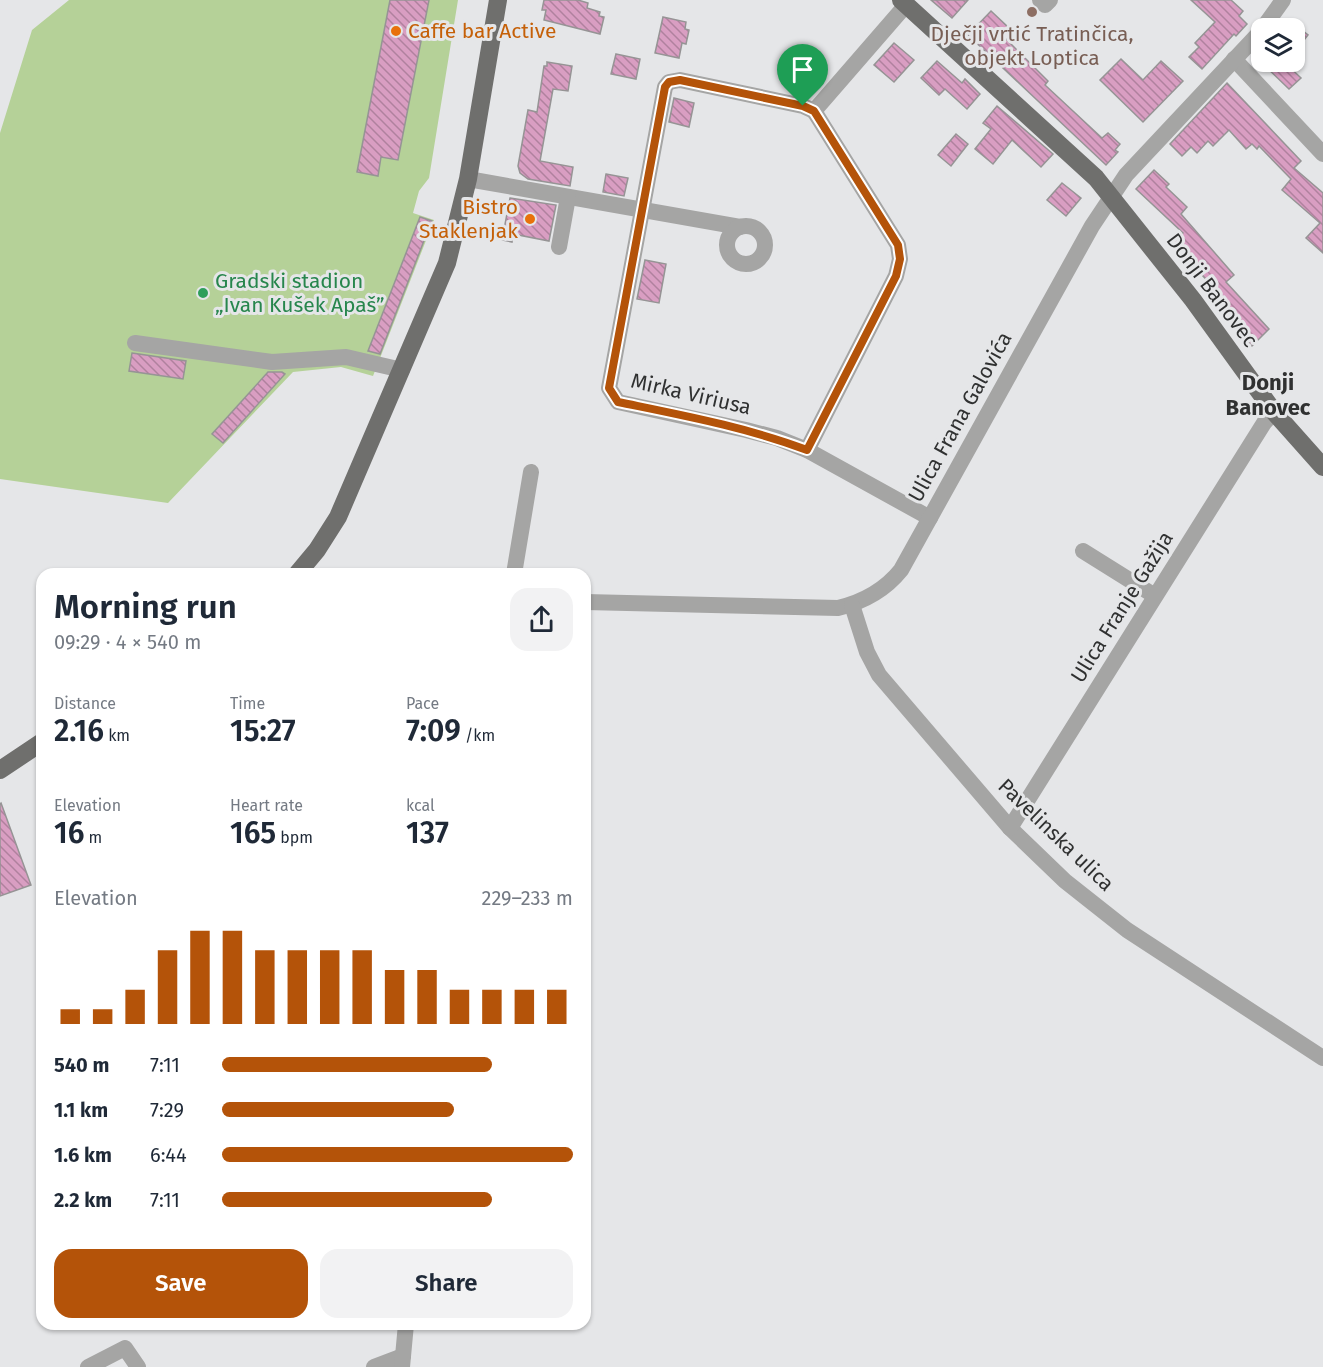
<!DOCTYPE html>
<html lang="en">
<head>
<meta charset="utf-8">
<style>
	:root { --surface:#fff; --page:#f2f2f3; --text:#1f2937; --muted:#747a83; --accent:#b45309 }
	body { margin:0; font-family:"Fira Sans",sans-serif; background:var(--page); color:var(--text); height:100vh; display:flex; flex-direction:column; font-size:22px; white-space:nowrap }
	* { box-sizing:border-box; margin:0 }
	p { font-size:20px; color:var(--muted) }
	.icon { flex:none; width:33px; height:33px; fill:none; stroke:currentColor; stroke-width:2; stroke-linecap:round; stroke-linejoin:round }
	.map { position:relative; flex:1; overflow:hidden }
	.side { position:absolute; left:36px; top:568px; width:555px; height:762px; display:flex; flex-direction:column; background:var(--surface); border-radius:18px; box-shadow:0 2px 4px #0004 }
	.side>* { flex:none }
	.controls { position:absolute; left:1251px; top:18px; display:grid; gap:12px }
	.controls a { display:grid; place-items:center; width:54px; height:54px; border-radius:12px; background:var(--surface); box-shadow:0 2px 4px #0004; font-size:30px }
	.pin { position:absolute; display:grid; place-items:center; width:51px; height:51px; color:#fff; margin:-62px -26px; border-radius:50% 50% 50% 0; rotate:-45deg; box-shadow:0 0 6px #0007 }
	.pin .icon { rotate:45deg }
	.round { display:grid; place-items:center; flex:none; width:63px; height:63px; border-radius:18px; background:var(--page) }
	.summary { display:flex; align-items:center; justify-content:space-between; height:102px; padding:0 18px }
	h1 { font-size:33px; font-weight:600; line-height:45px }
	.stats { display:grid; grid-template-columns:repeat(3,1fr); gap:9px; height:102px; padding:6px 18px }
	.stats div { display:grid; align-content:center }
	.stats b { font-size:30px; font-weight:600 }
	.stats small { font-size:16px; font-weight:400 }
	.stats p { font-size:16px }
	.chart { height:168px; padding:12px 18px }
	.chart p { display:flex; justify-content:space-between }
	.chart svg { width:100%; height:108px; margin-top:6px; stroke:var(--accent); stroke-width:6 }
	.action { display:flex; gap:12px; margin-top:auto; padding:12px 18px }
	.action a { flex:1; height:69px; border-radius:18px; background:var(--accent); color:#fff; font-size:24px; font-weight:600; line-height:69px; text-align:center }
	.action a+a { background:var(--page); color:var(--text) }
	ul { padding:0 18px; list-style:none; font-size:20px }
	li { display:grid; grid-template-columns:96px 72px 1fr; align-items:center; height:45px }
	li i { height:15px; border-radius:8px; background:var(--accent) }
	.map>svg:first-child { display:block }
	.grass { fill:#b5d198 }
	.building { fill:url(#building-back-hatch); stroke:#969495; stroke-width:1.5 }
	.lines { fill:none; stroke-linecap:round; stroke-linejoin:round }
	.minor { stroke:#a5a5a4; stroke-width:16 }
	.major { stroke:#6f6f6d; stroke-width:18 }
	.route-casing { stroke:#fff; stroke-width:12 }
	.route { stroke:#b45309; stroke-width:8 }
	.education-dot { fill:#8d6e63; stroke:#e5e6e8; stroke-width:2 }
	.food-dot { fill:#e8710a; stroke:#e5e6e8; stroke-width:2 }
	.leisure-dot { fill:#2e9e5b; stroke:#e5e6e8; stroke-width:2 }
	.labels { text-anchor:middle; stroke-width:6; stroke-linejoin:round; paint-order:stroke }
	.food-label { font-size:21px; fill:#c56008; stroke:#e5e6e8; text-anchor:start }
	.education-label { font-size:21px; fill:#785e54; stroke:#e5e6e8 }
	.leisure-label { font-size:21px; fill:#27864d; stroke:#e5e6e8; text-anchor:start }
	.street-label { font-size:21px; fill:#303131; stroke:#e5e6e8 }
	.neighbourhood-label { font-size:22px; font-weight:bold; fill:#303131; stroke:#e5e6e8 }
</style>
</head>
<body>
<div class="map">
<svg width="1323" height="1367" viewBox="0 0 1323 1367">
	<defs>
		<pattern id="building-back-hatch" width="6" height="6" patternUnits="userSpaceOnUse" patternTransform="scale(1.5)"><rect width="6" height="6" fill="#d99ec2"/><path d="M-1 5l2 2M0 0l6 6M5-1l2 2" fill="none" stroke="#b0819e"/></pattern>
	</defs>
	<rect width="100%" height="100%" fill="#e5e6e8"/>
	<path class="grass" d="M 69,0 L 458,0 L 429,178 L 419,191 L 413,213 L 434,220 L 373,376 L 341,367 L 293,372 L 168,503 L 0,479 L 0,133 L 32,30 Z"/>
	<g class="building">
		<path d="M 390,0 L 429,0 L 398,160 L 381,157 L 378,176 L 357,172 Z"/>
		<path d="M 544,0 L 578,0 L 588,3 L 587,8 L 600,12 L 599,16 L 604,17 L 600,34 L 544,20 L 546,10 L 542,10 Z"/>
		<path d="M 931,0 L 968,0 L 952,18 Z"/>
		<path d="M 1191,0 L 1231,0 L 1243,11 L 1239,16 L 1247,24 L 1236,36 L 1234,34 L 1202,69 L 1189,57 L 1199,47 L 1195,43 L 1215,22 Z"/>
		<path d="M 991,11 L 1008,27 L 1001,34 L 1048,81 L 1045,85 L 1102,138 L 1108,133 L 1120,144 L 1115,150 L 1118,152 L 1106,165 L 968,35 Z"/>
		<path d="M 663,17 L 686,22 L 685,29 L 689,30 L 686,44 L 682,43 L 679,58 L 655,53 Z"/>
		<path d="M 1294,24 L 1308,35 L 1294,53 Z"/>
		<path d="M 894,43 L 914,60 L 894,82 L 874,65 Z"/>
		<path d="M 616,54 L 640,59 L 636,79 L 611,74 Z"/>
		<path d="M 1121,59 L 1143,80 L 1161,61 L 1183,81 L 1143,122 L 1100,80 Z"/>
		<path d="M 937,61 L 962,83 L 965,79 L 980,94 L 967,109 L 945,89 L 939,95 L 921,78 Z"/>
		<path d="M 547,62 L 572,66 L 568,91 L 553,89 L 540,161 L 573,167 L 570,186 L 528,179 L 520,173 L 518,166 L 528,110 L 537,112 L 544,66 L 547,66 Z"/>
		<path d="M 1261,62 L 1284,62 L 1301,78 L 1289,89 Z"/>
		<path d="M 1227,83 L 1301,161 L 1294,168 L 1323,193 L 1323,253 L 1306,238 L 1320,223 L 1282,190 L 1291,179 L 1259,146 L 1257,149 L 1252,144 L 1246,149 L 1229,130 L 1213,146 L 1208,141 L 1197,153 L 1191,147 L 1182,156 L 1170,144 Z"/>
		<path d="M 674,98 L 694,103 L 689,127 L 669,122 Z"/>
		<path d="M 997,106 L 1053,154 L 1041,167 L 1012,140 L 993,164 L 975,149 L 991,129 L 983,123 Z"/>
		<path d="M 956,134 L 968,144 L 951,166 L 938,155 Z"/>
		<path d="M 1154,170 L 1169,184 L 1166,187 L 1187,207 L 1181,214 L 1234,275 L 1226,282 L 1269,329 L 1252,346 L 1217,308 L 1225,301 L 1173,242 L 1183,233 L 1136,189 Z"/>
		<path d="M 606,174 L 628,178 L 624,196 L 603,192 Z"/>
		<path d="M 1062,183 L 1081,198 L 1066,216 L 1047,200 Z"/>
		<path d="M 510,198 L 556,205 L 549,241 L 513,234 L 512,242 L 502,240 Z"/>
		<path d="M 420,217 L 432,221 L 427,233 L 380,354 L 368,351 Z"/>
		<path d="M 645,260 L 666,264 L 659,303 L 637,299 Z"/>
		<path d="M 132,353 L 186,361 L 183,379 L 129,371 Z"/>
		<path d="M 268,372 L 282,372 L 285,374 L 223,443 L 212,434 Z"/>
		<path d="M 1,803 L 31,885 L 0,896 L 0,804 Z"/>
	</g>
	<g class="lines">
		<g class="minor">
			<path d="M 1040,0 L 1045,5 L 1050,0"/>
			<path d="M 1263,28 L 1283,0"/>
			<path d="M 1234,59 L 1323,154"/>
			<path d="M 814,111 L 803,106 L 680,80 L 669,82 L 665,87 L 609,388 L 618,402 L 746,430 L 777,438 L 807,450 L 930,518"/>
			<path d="M 814,111 L 906,5"/>
			<path d="M 468,179 L 740,227"/>
			<circle cx="746" cy="245" r="19"/>
			<path d="M 559,247 L 568,197"/>
			<path d="M 135,343 L 272,362 L 346,357 L 402,370"/>
			<path d="M 807,450 L 896,276 L 900,259 L 898,245 L 814,111"/>
			<path d="M 1083,551 L 1155,596"/>
			<path d="M 514,574 L 531,472"/>
			<path d="M 585,602 L 838,608 C 863,602 885,590 901,570 L 1092,226 L 1126,175 L 1262,30"/>
			<path d="M 852,605 L 867,652 L 879,675 L 1010,828 L 1065,881 L 1127,930 L 1323,1058"/>
			<path d="M 1010,828 L 1264,423 L 1274,412"/>
			<path d="M 88,1367 L 125,1348 L 138,1367"/>
			<path d="M 374,1367 L 403,1356"/>
			<path d="M 402,1367 L 406,1324"/>
		</g>
		<g class="major">
			<path d="M 901,0 L 1096,178 L 1193,300 L 1274,412 L 1323,467"/>
			<path d="M 297,574 L 317,550 L 338,517 L 447,263 L 468,179 L 498,0"/>
			<path d="M 0,770 L 42,742"/>
		</g>
	</g>
	<g class="lines">
		<g class="route-casing">
			<path id="route" d="M 680,80 L 803,106 L 814,111 L 898,245 L 900,259 L 896,276 L 807,450 C 746,427 681,415 618,402 L 609,388 L 665,87 L 669,82 Z"/>
		</g>
		<use href="#route" class="route"/>
	</g>
	<circle class="education-dot" cx="1032" cy="12" r="6"/>
	<g class="food-dot">
		<circle cx="396" cy="31" r="6"/>
		<circle cx="530" cy="219" r="6"/>
	</g>
	<circle class="leisure-dot" cx="203" cy="293" r="6"/>
	<g class="labels">
		<g class="food-label">
			<text x="408" y="38">Caffe bar Active</text>
			<text x="518" y="214" text-anchor="end">Bistro<tspan x="518" dy="24">Staklenjak</tspan></text>
		</g>
		<g class="education-label">
			<text x="1032" y="41">Dječji vrtić Tratinčica,<tspan x="1032" dy="24">objekt Loptica</tspan></text>
		</g>
		<g class="leisure-label">
			<text x="215" y="288">Gradski stadion<tspan x="215" dy="24">„Ivan Kušek Apaš”</tspan></text>
		</g>
		<g class="street-label">
			<text transform="translate(1212 290) rotate(53)" y="7">Donji Banovec</text>
			<text transform="translate(691 394) rotate(13)" y="7">Mirka Viriusa</text>
			<text transform="translate(960 417) rotate(-61)" y="7">Ulica Frana Galovića</text>
			<text transform="translate(1122 607) rotate(-58)" y="7">Ulica Franje Gažija</text>
			<text transform="translate(1056 835) rotate(44)" y="7">Pavelinska ulica</text>
		</g>
		<g class="neighbourhood-label">
			<text x="1268" y="390">Donji<tspan x="1268" dy="25">Banovec</tspan></text>
		</g>
	</g>
</svg>
<div class="controls">
<a><svg class="icon" aria-label="layers" viewBox="0 0 24 24"><path d="M12 4l9 5-9 5-9-5zM3 14l9 5 9-5"/></svg></a>
</div>
<div class="pin" style="left:803px;top:106px;background:#1e9e55"><svg class="icon" aria-label="arrive" viewBox="0 0 24 24"><path d="M6 21V4h12l-3 4 3 4H6"/></svg></div>
<section class="side">
<div class="summary"><div><h1>Morning run</h1><p>09:29 · 4 × 540 m</p></div><a class="round"><svg class="icon" aria-label="share" viewBox="0 0 24 24"><path d="M12 15V3M7 8l5-5 5 5M5 13v7h14v-7"/></svg></a></div>
<div class="stats">
<div><p>Distance</p><b>2.16<small> km</small></b></div>
<div><p>Time</p><b>15:27</b></div>
<div><p>Pace</p><b>7:09<small> /km</small></b></div>
</div>
<div class="stats">
<div><p>Elevation</p><b>16<small> m</small></b></div>
<div><p>Heart rate</p><b>165<small> bpm</small></b></div>
<div><p>kcal</p><b>137</b></div>
</div>
<div class="chart"><p><span>Elevation</span>229–233 m</p>
<svg viewBox="0 0 160 44" preserveAspectRatio="none"><path d="M5 44V38M15 44V38M25 44V30M35 44V14M45 44V6M55 44V6M65 44V14M75 44V14M85 44V14M95 44V14M105 44V22M115 44V22M125 44V30M135 44V30M145 44V30M155 44V30"/></svg>
</div>
<ul>
<li><b>540 m</b>7:11<i style="width:77%"></i></li>
<li><b>1.1 km</b>7:29<i style="width:66%"></i></li>
<li><b>1.6 km</b>6:44<i style="width:100%"></i></li>
<li><b>2.2 km</b>7:11<i style="width:77%"></i></li>
</ul>
<div class="action"><a>Save</a><a>Share</a></div>
</section>
</div>
</body>
</html>
